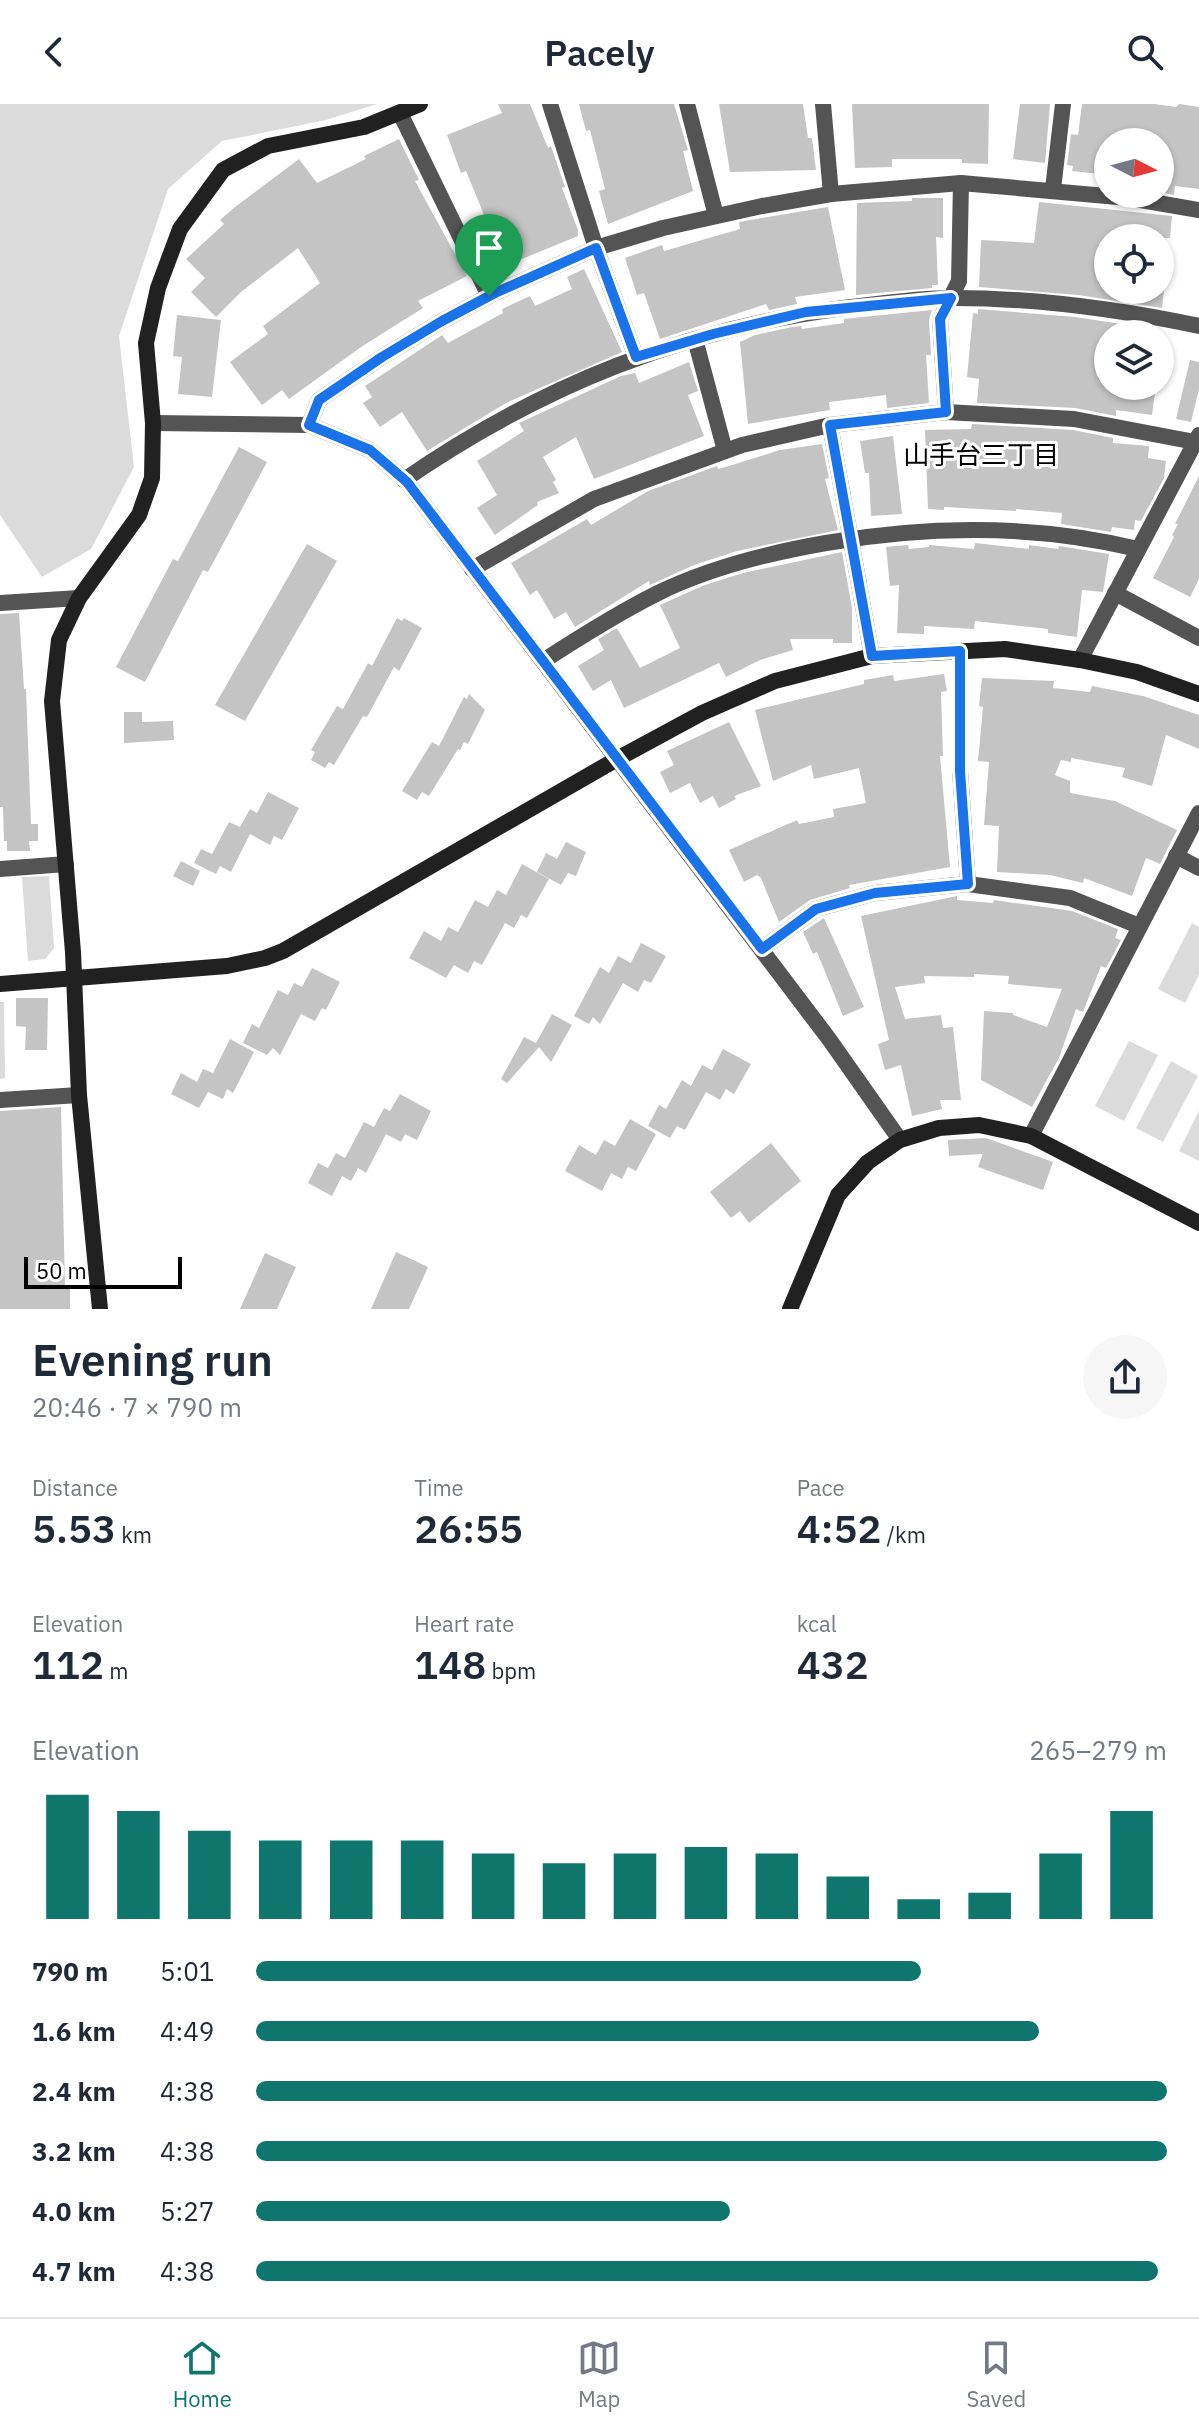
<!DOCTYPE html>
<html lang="en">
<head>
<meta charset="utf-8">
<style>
	:root { --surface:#fff; --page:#f6f6f7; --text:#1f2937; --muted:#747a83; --line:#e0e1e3; --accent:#0f766e }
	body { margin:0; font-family:"IBM Plex Sans","Noto Sans JP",sans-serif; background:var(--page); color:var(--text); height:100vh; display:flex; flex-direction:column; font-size:30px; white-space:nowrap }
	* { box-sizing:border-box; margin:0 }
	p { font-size:26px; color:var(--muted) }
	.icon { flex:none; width:44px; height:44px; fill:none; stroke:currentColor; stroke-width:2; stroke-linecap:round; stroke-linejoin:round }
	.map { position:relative; height:1205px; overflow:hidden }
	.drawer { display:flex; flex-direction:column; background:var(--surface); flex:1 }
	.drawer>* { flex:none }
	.needle { width:52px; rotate:96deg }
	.buttons { position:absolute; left:1094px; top:24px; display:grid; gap:16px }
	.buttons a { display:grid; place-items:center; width:80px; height:80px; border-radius:50%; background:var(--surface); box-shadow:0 2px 6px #0004; font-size:40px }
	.scale { position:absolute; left:24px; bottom:20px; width:158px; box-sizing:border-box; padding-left:8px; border:4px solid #000; border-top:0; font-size:22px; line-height:28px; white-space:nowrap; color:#000; -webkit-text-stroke:6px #fff; paint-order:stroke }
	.pin { position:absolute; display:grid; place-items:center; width:68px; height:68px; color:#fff; margin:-82px -34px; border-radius:50% 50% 50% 0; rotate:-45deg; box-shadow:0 0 8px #0007 }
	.pin .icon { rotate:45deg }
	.round { display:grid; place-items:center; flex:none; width:84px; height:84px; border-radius:42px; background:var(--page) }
	.overview { display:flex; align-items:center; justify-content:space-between; height:136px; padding:0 32px }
	h1 { font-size:44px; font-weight:600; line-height:60px }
	.figures { display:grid; grid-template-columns:repeat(3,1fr); gap:12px; height:136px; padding:8px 32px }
	.figures div { display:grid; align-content:center }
	.figures b { font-size:40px; font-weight:600 }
	.figures small { font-size:22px; font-weight:400 }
	.figures p { font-size:22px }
	.chart { height:224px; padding:16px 32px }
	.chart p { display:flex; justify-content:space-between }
	.chart svg { width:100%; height:144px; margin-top:8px; stroke:var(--accent); stroke-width:6 }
	ul { padding:0 32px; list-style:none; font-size:26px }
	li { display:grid; grid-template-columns:128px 96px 1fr; align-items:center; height:60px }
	li i { height:20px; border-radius:10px; background:var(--accent) }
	header { display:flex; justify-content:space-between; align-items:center; height:104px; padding:0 32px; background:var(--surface); font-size:36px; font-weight:600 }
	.dock { display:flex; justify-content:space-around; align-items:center; height:112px; border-top:2px solid var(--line); background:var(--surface); font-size:22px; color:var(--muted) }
	.dock a { display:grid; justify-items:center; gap:4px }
	.dock .selected { color:var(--accent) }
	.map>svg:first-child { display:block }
	.green { fill:#dbdbdb }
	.building { fill:#c4c4c4 }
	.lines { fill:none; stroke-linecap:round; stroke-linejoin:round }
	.street { stroke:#545454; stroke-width:16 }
	.secondary { stroke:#212121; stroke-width:16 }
	.route-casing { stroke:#fff; stroke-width:16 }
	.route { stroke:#1a73e8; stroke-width:10 }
	.labels { text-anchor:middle; stroke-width:6; stroke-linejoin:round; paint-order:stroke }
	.neighbourhood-label { font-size:26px; fill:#000; stroke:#fff }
</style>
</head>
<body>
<header><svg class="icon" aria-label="back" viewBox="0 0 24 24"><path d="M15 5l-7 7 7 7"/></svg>Pacely<svg class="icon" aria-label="search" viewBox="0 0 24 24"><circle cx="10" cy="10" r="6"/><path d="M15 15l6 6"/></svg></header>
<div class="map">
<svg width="1199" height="1205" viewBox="0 0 1199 1205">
	<rect width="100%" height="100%" fill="#fff"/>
	<g class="green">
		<path d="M 0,0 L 377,0 L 326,16 L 222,37 L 168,85 L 119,232 L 134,363 L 91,445 L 42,473 L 0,411 Z"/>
		<path d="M 49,772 L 54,844 L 45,855 L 28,857 L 22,773 Z"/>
		<path d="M 1192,819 L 1199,823 L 1199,871 L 1185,899 L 1158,885 Z"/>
		<path d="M 0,898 L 4,898 L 5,974 L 0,975 Z"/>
		<path d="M 1129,937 L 1158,951 L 1124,1017 L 1095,1002 Z"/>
		<path d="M 1171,957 L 1198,972 L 1163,1038 L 1136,1024 Z"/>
		<path d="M 1199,1007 L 1199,1057 L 1179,1047 Z"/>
	</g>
	<g class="building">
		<path d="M 498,0 L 530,0 L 548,44 L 551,42 L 565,83 L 562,84 L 578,126 L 578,132 L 505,162 L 466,67 L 461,69 L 447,31 L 502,9 Z"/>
		<path d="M 579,0 L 674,0 L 688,46 L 683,47 L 693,87 L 608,120 L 599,87 L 605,85 L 590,26 L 586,27 Z"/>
		<path d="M 719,0 L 803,0 L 808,34 L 812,34 L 816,66 L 730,68 Z"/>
		<path d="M 852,0 L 989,0 L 988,60 L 962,59 L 962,55 L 892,55 L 892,63 L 855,64 Z"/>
		<path d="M 1020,0 L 1050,0 L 1045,59 L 1013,55 Z"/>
		<path d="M 1082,0 L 1155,0 L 1176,3 L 1179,0 L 1199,3 L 1199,85 L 1175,82 L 1174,91 L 1160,88 L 1160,36 L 1113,30 L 1112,38 L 1108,38 L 1108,71 L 1072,67 L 1073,62 L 1067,61 L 1071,30 L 1078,31 Z"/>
		<path d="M 399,35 L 419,76 L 415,77 L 467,172 L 418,197 L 423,204 L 361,243 L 289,295 L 282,286 L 262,301 L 230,258 L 268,230 L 263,222 L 320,179 L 298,144 L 241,188 L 216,213 L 191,188 L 205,174 L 186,155 L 224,120 L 220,116 L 235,103 L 299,55 L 317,79 L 366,55 L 364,52 Z"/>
		<path d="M 912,94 L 943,94 L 943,134 L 936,133 L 938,181 L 932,181 L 932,184 L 856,191 L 857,99 L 912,97 Z"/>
		<path d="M 1039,98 L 1172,112 L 1170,134 L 1108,134 L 1108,186 L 1164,186 L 1162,204 L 1078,191 L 979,183 L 981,136 L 1034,139 Z"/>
		<path d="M 828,103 L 845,186 L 795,193 L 797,200 L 769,206 L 766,200 L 660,235 L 644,189 L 637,191 L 625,154 L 662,141 L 664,147 L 740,125 L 739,118 Z"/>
		<path d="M 584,165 L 622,248 L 506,299 L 427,347 L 402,308 L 380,323 L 363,299 L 372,293 L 365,282 L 442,231 L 448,239 L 503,209 L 502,205 L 530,192 L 535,202 L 572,185 L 567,173 Z"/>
		<path d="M 978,205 L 1075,213 L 1160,226 L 1160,230 L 1108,230 L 1104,282 L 1156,282 L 1152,311 L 1116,306 L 1116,312 L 1075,304 L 977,299 L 979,275 L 967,273 L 973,209 L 978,210 Z"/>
		<path d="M 932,206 L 929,216 L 931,251 L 926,251 L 929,299 L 887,304 L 886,291 L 829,298 L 830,306 L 748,320 L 740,238 L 755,231 L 792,223 L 801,222 L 802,225 L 844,219 L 844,215 L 853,214 Z"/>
		<path d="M 177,211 L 221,216 L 212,293 L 178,290 L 182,253 L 173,252 Z"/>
		<path d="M 1190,256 L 1199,258 L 1199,285 L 1191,318 L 1176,315 Z"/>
		<path d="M 689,258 L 698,287 L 688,291 L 704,332 L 594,375 L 576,333 L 543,353 L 556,376 L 553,378 L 559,389 L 537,398 L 538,401 L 495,431 L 477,404 L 497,391 L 477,357 L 524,327 L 519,319 L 621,272 L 635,269 L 639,279 Z"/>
		<path d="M 972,320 L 1073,326 L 1113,334 L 1113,339 L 1149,342 L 1148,354 L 1166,357 L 1164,374 L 1141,417 L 1135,416 L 1134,426 L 1112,423 L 1111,428 L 1061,420 L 1062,409 L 1016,405 L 1016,407 L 944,403 L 944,406 L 928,405 L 925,326 L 971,325 Z"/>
		<path d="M 893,332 L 902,410 L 871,412 L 869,369 L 865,369 L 860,337 Z"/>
		<path d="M 822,340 L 829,374 L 825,375 L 838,426 L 737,447 L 694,461 L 650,481 L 649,477 L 575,523 L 566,508 L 554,515 L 537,486 L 530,491 L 511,459 L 587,415 L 591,421 L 648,387 L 717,362 L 718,365 L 729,362 L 780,346 Z"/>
		<path d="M 239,343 L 267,358 L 208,468 L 203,466 L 145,578 L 116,563 L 173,455 L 178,457 Z"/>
		<path d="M 1199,372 L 1199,475 L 1190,493 L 1153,474 L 1174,433 L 1172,431 L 1178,420 L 1175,420 Z"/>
		<path d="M 975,439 L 1029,445 L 1029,441 L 1058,445 L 1059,442 L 1109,450 L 1103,488 L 1082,486 L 1077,533 L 1048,529 L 1048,525 L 975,517 L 974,525 L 924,522 L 924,530 L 897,529 L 899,481 L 890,482 L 886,443 L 908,441 L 909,445 L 929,443 L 929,441 L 974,445 Z"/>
		<path d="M 307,440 L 337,457 L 245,617 L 215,601 Z"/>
		<path d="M 842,448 L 852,504 L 852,539 L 833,539 L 833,535 L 790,535 L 793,546 L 760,556 L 726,573 L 719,559 L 624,604 L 611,576 L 593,587 L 578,562 L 604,546 L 598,535 L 617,524 L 640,564 L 680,544 L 660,501 L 702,482 L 743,469 Z"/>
		<path d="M 19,509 L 24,585 L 26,585 L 31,720 L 38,720 L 38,737 L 29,737 L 30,747 L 7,747 L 7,737 L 4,737 L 3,703 L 0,703 L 0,510 Z"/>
		<path d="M 397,514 L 402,517 L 404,514 L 422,524 L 399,567 L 394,563 L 367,613 L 363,612 L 334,661 L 329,658 L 325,664 L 311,656 L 315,648 L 311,646 L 337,602 L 343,605 L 368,559 L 372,562 Z"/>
		<path d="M 944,570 L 947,587 L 941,588 L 943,652 L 940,652 L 950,763 L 849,781 L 850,784 L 810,796 L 779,818 L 761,774 L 757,771 L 744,778 L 729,746 L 797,716 L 799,720 L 834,713 L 833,705 L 866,699 L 859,664 L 814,675 L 811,661 L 773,677 L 755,606 L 864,580 L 864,576 L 893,571 L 894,577 Z"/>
		<path d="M 982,574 L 1054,577 L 1053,584 L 1090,588 L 1092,582 L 1143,592 L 1199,611 L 1199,645 L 1166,631 L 1152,682 L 1122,673 L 1125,664 L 1071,654 L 1071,658 L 1061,656 L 1055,671 L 1070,677 L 1070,689 L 1115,697 L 1177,726 L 1160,760 L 1146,754 L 1132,792 L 1084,774 L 1083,779 L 1050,771 L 997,768 L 999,722 L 984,721 L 989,658 L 978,657 L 983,603 L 979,602 Z"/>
		<path d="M 469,590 L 485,606 L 468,640 L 464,638 L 460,646 L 458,645 L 429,692 L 422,688 L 417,696 L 402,687 L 432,638 L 439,642 L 464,593 L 467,595 Z"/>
		<path d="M 124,608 L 142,608 L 142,618 L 173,617 L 174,636 L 124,639 Z"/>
		<path d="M 729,618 L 761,682 L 734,692 L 736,695 L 719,704 L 713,692 L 700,699 L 690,679 L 670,689 L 660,668 L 674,661 L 667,647 Z"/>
		<path d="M 268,688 L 299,704 L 282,736 L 274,732 L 270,741 L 250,730 L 231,768 L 220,762 L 216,770 L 194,759 L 201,745 L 212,750 L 229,718 L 240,723 L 250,705 L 257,709 Z"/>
		<path d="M 566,738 L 586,748 L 576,772 L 568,769 L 561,781 L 537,768 L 546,749 L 557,755 Z"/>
		<path d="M 181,757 L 200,767 L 193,782 L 173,772 Z"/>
		<path d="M 522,760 L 549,775 L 527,814 L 521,811 L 514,824 L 505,819 L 482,861 L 474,857 L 468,869 L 454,861 L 446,874 L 409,854 L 424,827 L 441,837 L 448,823 L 458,828 L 475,796 L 488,803 L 497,786 L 506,791 Z"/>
		<path d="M 957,792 L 957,796 L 993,799 L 994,796 L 1072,807 L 1118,825 L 1115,834 L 1121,836 L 1106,864 L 1101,862 L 1083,908 L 1076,905 L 1059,954 L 1032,1003 L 981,976 L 984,907 L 1013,909 L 1013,911 L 1047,923 L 1062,885 L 1008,880 L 1009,872 L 974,870 L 974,873 L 924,872 L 925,879 L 895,883 L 905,915 L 941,911 L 943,924 L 953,923 L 961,996 L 940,996 L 942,1005 L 912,1012 L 901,961 L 885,966 L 878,940 L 889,936 L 861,812 Z"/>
		<path d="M 824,814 L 864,903 L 843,912 L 817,848 L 813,850 L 803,828 Z"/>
		<path d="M 641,839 L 666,852 L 651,879 L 644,876 L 638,888 L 623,879 L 600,920 L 593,913 L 589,920 L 574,912 L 600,863 L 609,869 L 618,852 L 631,859 Z"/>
		<path d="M 312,864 L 340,878 L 326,906 L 322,904 L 315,917 L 301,910 L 280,951 L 273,944 L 267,951 L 243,939 L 252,920 L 259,924 L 278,886 L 288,891 L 294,879 L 302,883 Z"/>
		<path d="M 16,894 L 48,894 L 47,946 L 25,946 L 26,923 L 16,922 Z"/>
		<path d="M 552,910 L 572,921 L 551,958 L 539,943 L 507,979 L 501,975 L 524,933 L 536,939 Z"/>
		<path d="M 230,935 L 254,948 L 233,989 L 227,985 L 223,995 L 208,988 L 199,1004 L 171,990 L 181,969 L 197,978 L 203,965 L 213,969 Z"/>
		<path d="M 723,945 L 751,960 L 734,990 L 726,985 L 720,996 L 706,988 L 685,1026 L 677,1022 L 670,1034 L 648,1022 L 659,1001 L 666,1005 L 682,976 L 691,982 L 702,961 L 712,966 Z"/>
		<path d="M 400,990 L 431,1007 L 417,1036 L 405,1030 L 401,1038 L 386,1030 L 366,1069 L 358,1064 L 351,1077 L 342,1072 L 332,1092 L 308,1079 L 318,1059 L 328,1064 L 336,1049 L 345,1054 L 364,1018 L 374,1023 L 384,1004 L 390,1007 Z"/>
		<path d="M 61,1003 L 65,1185 L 70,1185 L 70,1205 L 0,1205 L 0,1007 Z"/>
		<path d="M 630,1015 L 656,1030 L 636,1067 L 628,1063 L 622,1075 L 611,1069 L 602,1087 L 565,1067 L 579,1041 L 596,1051 L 604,1036 L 615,1042 Z"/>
		<path d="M 986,1034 L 1053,1058 L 1043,1086 L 978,1063 L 983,1050 L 949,1052 L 948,1036 Z"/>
		<path d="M 771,1039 L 801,1077 L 749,1119 L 740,1107 L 731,1114 L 710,1088 Z"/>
		<path d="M 396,1148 L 428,1163 L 409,1205 L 371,1205 Z"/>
		<path d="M 265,1149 L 296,1163 L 277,1205 L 240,1205 Z"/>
	</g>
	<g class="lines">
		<g class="street">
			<path d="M 550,0 L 596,144 L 636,253"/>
			<path d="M 687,0 L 716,112"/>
			<path d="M 823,0 L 831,90"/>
			<path d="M 400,9 L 489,192"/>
			<path d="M 1053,85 L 1063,0"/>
			<path d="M 695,235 L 725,347"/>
			<path d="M 946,308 L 940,215 L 959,177 L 961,79"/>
			<path d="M 153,319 L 309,321 L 370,346 L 407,378 L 829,935 L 900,1036"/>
			<path d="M 309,321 L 319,296 L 382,253 L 442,217 L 495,189 L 596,144 L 663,124 L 762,102 L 831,90 L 961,79 L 1129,94 L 1199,106"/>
			<path d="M 830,321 L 872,552"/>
			<path d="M 404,376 C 542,281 684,224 851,203 C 884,199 919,194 953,194 C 1036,194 1118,205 1199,222"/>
			<path d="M 472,465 L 594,395 L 742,341 L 830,321 L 946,308 L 1074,315 L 1195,338"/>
			<path d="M 1115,489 L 1199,534"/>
			<path d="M 0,499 L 79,494"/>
			<path d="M 960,547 L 960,667 L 968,780"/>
			<path d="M 1080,556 L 1199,331"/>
			<path d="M 543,557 C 580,533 618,509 658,489 C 711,463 768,449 826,439 C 931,421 1034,420 1138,445"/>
			<path d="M 1176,752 L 1199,764"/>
			<path d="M 0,765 L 66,760"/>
			<path d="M 762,845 L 816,805 L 875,789 L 968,780 L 1070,794 L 1139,822"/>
			<path d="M 0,996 L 79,991"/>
			<path d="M 1031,1032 L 1199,709"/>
		</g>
		<g class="secondary">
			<path d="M 0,880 L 227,862 L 265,854 L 283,847 L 617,655 L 702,609 L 775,577 L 872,552 L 1005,545 L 1080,556 L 1137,568 L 1199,590"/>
			<path d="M 100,1205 L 79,991 L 73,848 L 52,597 L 59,536 L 79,494 L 139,411 L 152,374 L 153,319 L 146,239 L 158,184 L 180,125 L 223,66 L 268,42 L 364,23 L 420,0"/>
			<path d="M 790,1205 L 838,1091 L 868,1058 L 900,1036 L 939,1024 L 979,1021 L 1031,1032 L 1199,1119"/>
		</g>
	</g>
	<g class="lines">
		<g class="route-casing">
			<path id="route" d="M 596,144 L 636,253 L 713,230 L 806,208 L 951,194 L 940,215 L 946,308 L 830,321 L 872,552 L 960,547 L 960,667 L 968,780 L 875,789 L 816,805 L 762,845 L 407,378 L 370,346 L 309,321 L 319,296 L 382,253 L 442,217 L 495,189 Z"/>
		</g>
		<use href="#route" class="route"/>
	</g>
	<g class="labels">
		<g class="neighbourhood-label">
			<text x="981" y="360">山手台三丁目</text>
		</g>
	</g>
</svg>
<div class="buttons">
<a><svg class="needle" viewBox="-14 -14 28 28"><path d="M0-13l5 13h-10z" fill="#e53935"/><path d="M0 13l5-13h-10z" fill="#747a83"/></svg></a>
<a><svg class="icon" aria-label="locate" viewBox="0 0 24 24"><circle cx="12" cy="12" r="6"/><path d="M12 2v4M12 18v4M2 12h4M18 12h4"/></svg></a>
<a><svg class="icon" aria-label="layers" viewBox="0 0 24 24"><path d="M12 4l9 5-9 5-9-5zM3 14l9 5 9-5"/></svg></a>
</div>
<div class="scale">50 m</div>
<div class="pin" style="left:489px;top:192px;background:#1e9e55"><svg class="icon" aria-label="arrive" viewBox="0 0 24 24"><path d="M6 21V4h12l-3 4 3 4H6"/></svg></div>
</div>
<section class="drawer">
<div class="overview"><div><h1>Evening run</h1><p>20:46 · 7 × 790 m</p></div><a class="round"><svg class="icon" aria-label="share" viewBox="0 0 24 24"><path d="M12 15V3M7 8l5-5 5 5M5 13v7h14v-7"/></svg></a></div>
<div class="figures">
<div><p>Distance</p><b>5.53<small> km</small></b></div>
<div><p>Time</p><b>26:55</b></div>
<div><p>Pace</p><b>4:52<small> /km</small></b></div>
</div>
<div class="figures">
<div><p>Elevation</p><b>112<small> m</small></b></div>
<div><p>Heart rate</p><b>148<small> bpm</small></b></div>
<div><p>kcal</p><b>432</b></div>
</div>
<div class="chart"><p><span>Elevation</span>265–279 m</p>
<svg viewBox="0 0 160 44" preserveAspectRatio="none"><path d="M5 44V6M15 44V11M25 44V17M35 44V20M45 44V20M55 44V20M65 44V24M75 44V27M85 44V24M95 44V22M105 44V24M115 44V31M125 44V38M135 44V36M145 44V24M155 44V11"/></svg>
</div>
<ul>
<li><b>790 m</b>5:01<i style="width:73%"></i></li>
<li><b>1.6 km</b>4:49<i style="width:86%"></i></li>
<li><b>2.4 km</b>4:38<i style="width:100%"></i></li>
<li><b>3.2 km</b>4:38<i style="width:100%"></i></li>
<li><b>4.0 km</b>5:27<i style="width:52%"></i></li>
<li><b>4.7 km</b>4:38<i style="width:99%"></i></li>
</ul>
</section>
<nav class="dock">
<a class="selected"><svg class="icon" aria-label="home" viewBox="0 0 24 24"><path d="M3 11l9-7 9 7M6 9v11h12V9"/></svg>Home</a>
<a><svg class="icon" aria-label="map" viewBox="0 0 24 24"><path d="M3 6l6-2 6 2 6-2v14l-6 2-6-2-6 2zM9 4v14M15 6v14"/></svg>Map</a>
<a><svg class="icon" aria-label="saved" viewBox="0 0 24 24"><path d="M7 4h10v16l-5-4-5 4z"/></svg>Saved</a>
</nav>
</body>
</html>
